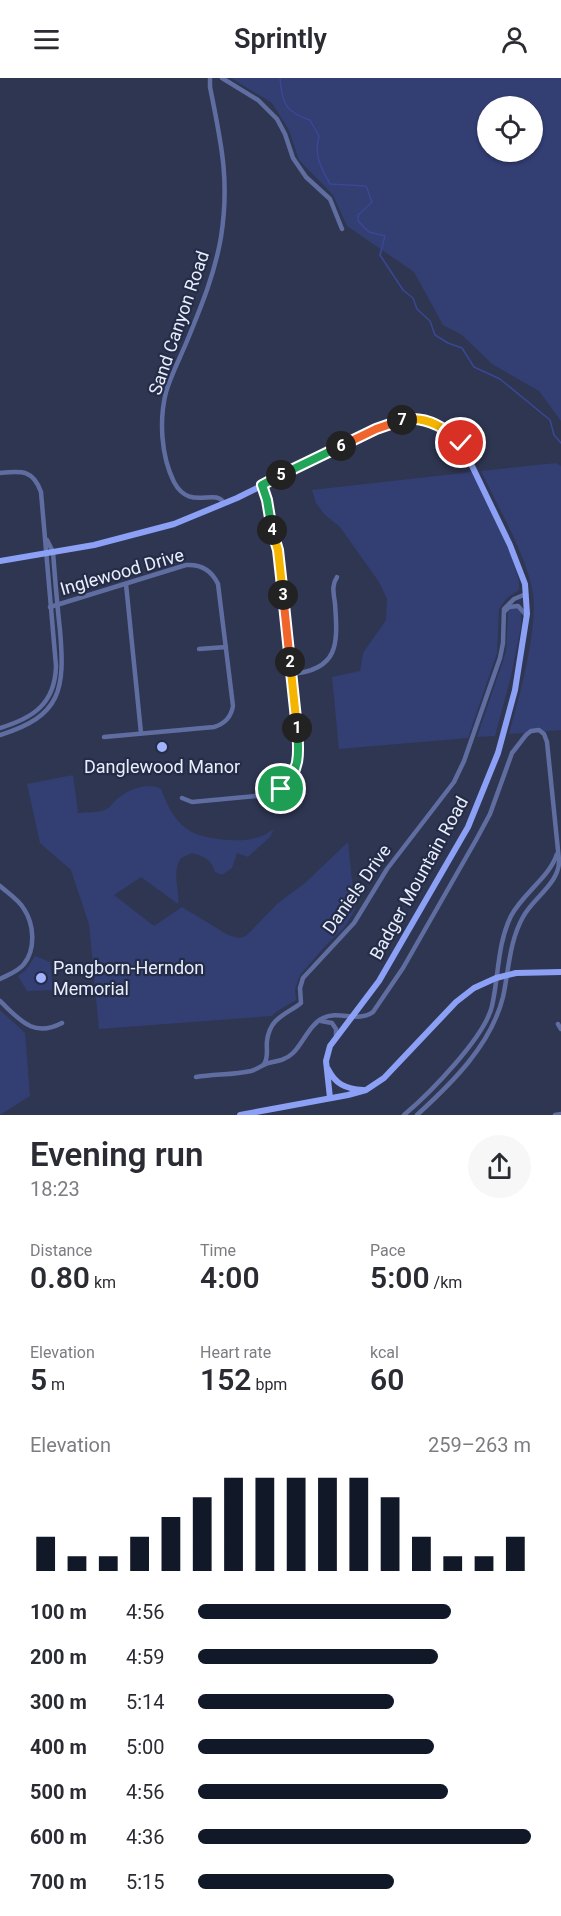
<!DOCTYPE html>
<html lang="en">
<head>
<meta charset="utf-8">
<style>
	:root { --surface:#fff; --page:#f7f7f7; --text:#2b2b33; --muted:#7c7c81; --accent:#111827 }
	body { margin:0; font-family:Roboto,sans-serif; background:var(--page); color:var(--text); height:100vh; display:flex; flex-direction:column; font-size:22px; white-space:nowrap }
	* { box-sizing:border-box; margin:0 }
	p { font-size:20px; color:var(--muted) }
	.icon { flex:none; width:33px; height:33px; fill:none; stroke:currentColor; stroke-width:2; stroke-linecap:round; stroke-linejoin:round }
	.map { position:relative; height:1037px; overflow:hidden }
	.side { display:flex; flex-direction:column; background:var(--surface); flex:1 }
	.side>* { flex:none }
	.tools { position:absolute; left:477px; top:18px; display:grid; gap:12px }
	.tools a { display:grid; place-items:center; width:66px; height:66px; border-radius:50%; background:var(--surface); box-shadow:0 2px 4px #0004; font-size:30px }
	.pin { position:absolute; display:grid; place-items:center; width:51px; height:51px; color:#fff; margin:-26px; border:3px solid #fff; border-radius:50%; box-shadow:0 2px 6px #0007 }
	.km { position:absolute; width:30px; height:30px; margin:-15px; border-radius:50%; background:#222; color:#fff; font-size:16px; line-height:30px; text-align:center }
	.round { display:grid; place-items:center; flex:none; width:63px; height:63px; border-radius:32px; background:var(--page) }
	.headline { display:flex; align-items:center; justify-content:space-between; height:102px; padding:0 30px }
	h1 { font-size:33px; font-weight:600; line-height:45px }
	.metrics { display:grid; grid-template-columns:repeat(3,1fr); gap:9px; height:102px; padding:6px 30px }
	.metrics div { display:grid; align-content:center }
	.metrics b { font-size:30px; font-weight:600 }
	.metrics small { font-size:16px; font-weight:400 }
	.metrics p { font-size:16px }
	.chart { height:168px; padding:12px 30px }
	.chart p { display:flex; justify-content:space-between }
	.chart svg { width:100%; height:108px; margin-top:6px; stroke:var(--accent); stroke-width:6 }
	ul { padding:0 30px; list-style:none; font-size:20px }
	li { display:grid; grid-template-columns:96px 72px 1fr; align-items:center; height:45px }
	li i { height:15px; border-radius:8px; background:var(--accent) }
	header { display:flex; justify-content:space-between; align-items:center; height:78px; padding:0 30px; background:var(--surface); font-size:27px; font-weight:600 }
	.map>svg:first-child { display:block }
	.green { fill:#333e73; fill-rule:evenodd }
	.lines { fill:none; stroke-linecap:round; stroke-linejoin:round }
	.stream { stroke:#3a4794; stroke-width:1.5 }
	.minor { stroke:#606da1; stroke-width:4.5 }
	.major { stroke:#8ca1f6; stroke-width:6 }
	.split-1-casing { stroke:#fff; stroke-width:12 }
	.split-2-casing { stroke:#fff; stroke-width:12 }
	.split-3-casing { stroke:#fff; stroke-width:12 }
	.split-4-casing { stroke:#fff; stroke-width:12 }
	.split-5-casing { stroke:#fff; stroke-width:12 }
	.split-6-casing { stroke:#fff; stroke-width:12 }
	.split-7-casing { stroke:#fff; stroke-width:12 }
	.split-8-casing { stroke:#fff; stroke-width:12 }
	.split-1 { stroke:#22a559; stroke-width:8 }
	.split-2 { stroke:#f5b400; stroke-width:8 }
	.split-3 { stroke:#f0652b; stroke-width:8 }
	.split-4 { stroke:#f5b400; stroke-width:8 }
	.split-5 { stroke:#22a559; stroke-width:8 }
	.split-6 { stroke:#22a559; stroke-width:8 }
	.split-7 { stroke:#f0652b; stroke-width:8 }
	.split-8 { stroke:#f5b400; stroke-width:8 }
	.poi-dot { fill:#a0b3fd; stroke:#252c47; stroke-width:2 }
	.labels { text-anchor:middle; stroke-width:4.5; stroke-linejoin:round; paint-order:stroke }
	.street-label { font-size:18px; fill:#e9eefc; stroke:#252c47 }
	.poi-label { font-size:18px; fill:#e9eefc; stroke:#252c47 }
</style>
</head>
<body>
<header><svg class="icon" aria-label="menu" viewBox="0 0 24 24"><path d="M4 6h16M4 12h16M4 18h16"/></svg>Sprintly<svg class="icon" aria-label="person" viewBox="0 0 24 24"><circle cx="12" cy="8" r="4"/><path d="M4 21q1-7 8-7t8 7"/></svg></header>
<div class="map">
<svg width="561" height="1037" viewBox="0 0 561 1037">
	<rect width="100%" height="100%" fill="#2f3652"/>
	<g class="green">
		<path d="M 231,0 L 561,0 L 561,343 L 539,313 L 492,286 L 462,257 L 443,247 L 414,194 L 347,148 L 333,117 L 299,82 L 289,52 L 272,25 ZM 488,28 L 532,28 L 532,74 L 488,74 Z"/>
		<path d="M 556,385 L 561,388 L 561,652 L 509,656 C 519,620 538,552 533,516 C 528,480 497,427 481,393 Z"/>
		<path d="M 472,394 C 482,415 523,492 519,512 L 507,520 L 499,531 L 497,575 L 468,660 L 339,671 L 332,599 L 360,593 L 363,575 L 386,542 L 387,521 L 379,504 L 340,449 L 324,436 L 316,425 L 312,412 Z"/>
		<path d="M 516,530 L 521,534 L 521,548 L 511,598 L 495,658 L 477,659 L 506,574 L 508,534 L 510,531 Z"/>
		<path d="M 73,697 L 78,735 C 86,734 99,735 107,731 C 111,729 113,724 117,721 C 127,712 149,703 161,711 C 175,749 190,760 230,762 C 247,763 260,761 274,751 L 270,759 L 248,779 L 237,775 L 232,790 L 222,797 L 215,794 C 211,781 205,779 192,775 L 181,780 C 171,795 180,811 178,826 L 141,799 L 114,817 L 154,848 L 182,829 L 228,857 L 239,860 L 246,858 L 277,826 L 305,805 L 348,764 L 355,832 L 344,850 L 327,866 L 300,897 L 295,911 L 296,922 C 288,927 280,930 272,938 L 99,951 L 89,846 L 71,792 L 40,765 L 27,706 Z"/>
		<path d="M 35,878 L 50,884 L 53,912 L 27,913 L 18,898 L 26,892 Z"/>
		<path d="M 0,932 L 25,955 L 30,1018 L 0,1037 Z"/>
	</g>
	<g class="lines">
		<path class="stream" d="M 280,0 C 282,25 285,34 310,42 L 319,58 C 314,78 320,88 330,106 L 366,108 L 372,124 L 358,137 L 358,143 L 369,154 L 385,158 L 380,177 L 403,212 L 413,220 L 417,231 L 430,243 L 435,257 L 448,265 L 462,270 L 474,289 L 500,301 L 550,342 L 554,357 L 561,365"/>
		<g class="minor">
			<path d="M 210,0 L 210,9 C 221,64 230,102 221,159 C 215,195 201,229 187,263 C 180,280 171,297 166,314 C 159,342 161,378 174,404 C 190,434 215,409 224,425"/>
			<path d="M 222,0 L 258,22 L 277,41 L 285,56 L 293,80 L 306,99 L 330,121 L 342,151"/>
			<path d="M 0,395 C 21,393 33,391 41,414 L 56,588 C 55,626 33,640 0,650"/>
			<path d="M 126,506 L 141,655"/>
			<path d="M 50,529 L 186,487 C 201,486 212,493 218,506 L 233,628 C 231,640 224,646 214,649 L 104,659"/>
			<path d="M 505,533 L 509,529 L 518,528 L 526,537"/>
			<path d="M 199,571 L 226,569"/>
			<path d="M 291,596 C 339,592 338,566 335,526 C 334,516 331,508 337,499"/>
			<path d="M 0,657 C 62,638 65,611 60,552 C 57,526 55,500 53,474 L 47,462"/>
			<path d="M 182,720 L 192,724 L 266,717 C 288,711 297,695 299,674 L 278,472 L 262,407"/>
			<path d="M 0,808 C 8,815 19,822 24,831 C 34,846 36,871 24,886 C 19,893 8,897 0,901"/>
			<path d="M 0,923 C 20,942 33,960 62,945"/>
			<path d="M 321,943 L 332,945 L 336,951 L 336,958"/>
			<path d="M 558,946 L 561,951"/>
			<path d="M 264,986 C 269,979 266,971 267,963 C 270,939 286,937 301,925 L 300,910 L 303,900 L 354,845 L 387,791 L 454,704 L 464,683 L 500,580 L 503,565 L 504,531 L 514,521 L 526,516"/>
			<path d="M 196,999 C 215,996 233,997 251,993 C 258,991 262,987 268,985 C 277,983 286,982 293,975 C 303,965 310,946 323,940 C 338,932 359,945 373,934 L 403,890 L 476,762 L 490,736 L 512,675 L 526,657 L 531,653 L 539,652 L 544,656 L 547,664 L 559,782 C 560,805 533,820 523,839 C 509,864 509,892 503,919 C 491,967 452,1005 417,1037"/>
			<path d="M 404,1037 C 429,1016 485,959 492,928 C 499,897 497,867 511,838 C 523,815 549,800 557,776"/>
			<path d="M 555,1037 L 561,1036"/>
		</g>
		<g class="major">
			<path d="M 0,483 L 94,467 L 174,446 L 237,420 L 376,351 C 410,336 434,337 461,365 L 510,467 L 525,506 L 527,536 L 515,612 L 498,675 L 468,749 L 379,903 L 330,968 L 326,983 L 330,1020"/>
			<path d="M 328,991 C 335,1006 346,1011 363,1012"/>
			<path d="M 240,1037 L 348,1017 L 366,1012 L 384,1000 L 456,924 L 474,910 L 496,900 L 516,895 L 561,894"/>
		</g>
	</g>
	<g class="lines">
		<g class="split-1-casing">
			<path id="split-1" d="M 281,711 C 301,693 299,674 297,650"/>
		</g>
		<g class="split-2-casing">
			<path id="split-2" d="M 290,584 L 297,650"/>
		</g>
		<g class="split-3-casing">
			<path id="split-3" d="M 283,517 L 290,584"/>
		</g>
		<g class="split-4-casing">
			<path id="split-4" d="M 272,452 L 278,472 L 283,517"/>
		</g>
		<g class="split-5-casing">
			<path id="split-5" d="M 272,452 L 267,422 L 262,407 L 281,397"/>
		</g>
		<g class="split-6-casing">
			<path id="split-6" d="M 281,397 L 341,368"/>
		</g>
		<g class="split-7-casing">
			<path id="split-7" d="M 341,368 L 376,351 L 402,342"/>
		</g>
		<g class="split-8-casing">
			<path id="split-8" d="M 402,342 C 426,337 445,349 461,365"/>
		</g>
		<use href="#split-1" class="split-1"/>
		<use href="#split-2" class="split-2"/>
		<use href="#split-3" class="split-3"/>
		<use href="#split-4" class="split-4"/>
		<use href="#split-5" class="split-5"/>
		<use href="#split-6" class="split-6"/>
		<use href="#split-7" class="split-7"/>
		<use href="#split-8" class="split-8"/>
	</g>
	<g class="poi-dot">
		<circle cx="162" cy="669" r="6"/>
		<circle cx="41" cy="900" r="6"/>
	</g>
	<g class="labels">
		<g class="street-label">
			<text transform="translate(179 245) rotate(-71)" y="6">Sand Canyon Road</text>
			<text transform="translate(122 494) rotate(-16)" y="6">Inglewood Drive</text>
			<text transform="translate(419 800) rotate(-61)" y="6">Badger Mountain Road</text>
			<text transform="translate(357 811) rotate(-55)" y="6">Daniels Drive</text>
		</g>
		<g class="poi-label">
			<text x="162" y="695">Danglewood Manor</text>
			<text x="53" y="896" text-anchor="start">Pangborn-Herndon<tspan x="53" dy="21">Memorial</tspan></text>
		</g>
	</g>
</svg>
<div class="tools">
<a><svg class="icon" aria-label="locate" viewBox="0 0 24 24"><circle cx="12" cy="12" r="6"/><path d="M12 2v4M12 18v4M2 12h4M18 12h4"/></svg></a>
</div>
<div class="pin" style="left:281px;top:711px;background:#1e9e55"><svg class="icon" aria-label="arrive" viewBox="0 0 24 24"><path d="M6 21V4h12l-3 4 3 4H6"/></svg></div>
<div class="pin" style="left:461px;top:365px;background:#d93025"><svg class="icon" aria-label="check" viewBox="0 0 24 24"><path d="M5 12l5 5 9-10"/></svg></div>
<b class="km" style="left:297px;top:650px">1</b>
<b class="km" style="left:290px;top:584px">2</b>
<b class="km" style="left:283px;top:517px">3</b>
<b class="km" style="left:272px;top:452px">4</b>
<b class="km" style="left:281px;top:397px">5</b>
<b class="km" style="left:341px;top:368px">6</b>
<b class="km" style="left:402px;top:342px">7</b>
</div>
<section class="side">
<div class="headline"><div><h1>Evening run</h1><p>18:23</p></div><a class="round"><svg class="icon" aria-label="share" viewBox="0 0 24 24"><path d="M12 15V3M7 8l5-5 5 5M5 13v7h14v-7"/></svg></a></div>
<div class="metrics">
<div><p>Distance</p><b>0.80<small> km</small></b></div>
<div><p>Time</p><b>4:00</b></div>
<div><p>Pace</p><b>5:00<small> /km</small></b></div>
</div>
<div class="metrics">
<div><p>Elevation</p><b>5<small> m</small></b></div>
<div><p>Heart rate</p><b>152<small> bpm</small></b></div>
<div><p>kcal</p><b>60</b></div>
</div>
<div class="chart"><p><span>Elevation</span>259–263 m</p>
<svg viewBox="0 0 160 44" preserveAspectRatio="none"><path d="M5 44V30M15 44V38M25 44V38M35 44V30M45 44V22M55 44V14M65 44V6M75 44V6M85 44V6M95 44V6M105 44V6M115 44V14M125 44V30M135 44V38M145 44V38M155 44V30"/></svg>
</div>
<ul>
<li><b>100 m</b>4:56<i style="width:76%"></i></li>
<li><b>200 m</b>4:59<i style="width:72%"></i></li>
<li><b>300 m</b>5:14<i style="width:59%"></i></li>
<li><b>400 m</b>5:00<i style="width:71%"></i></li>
<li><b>500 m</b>4:56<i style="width:75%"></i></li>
<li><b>600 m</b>4:36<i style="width:100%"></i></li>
<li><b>700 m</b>5:15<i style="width:59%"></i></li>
</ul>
</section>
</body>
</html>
